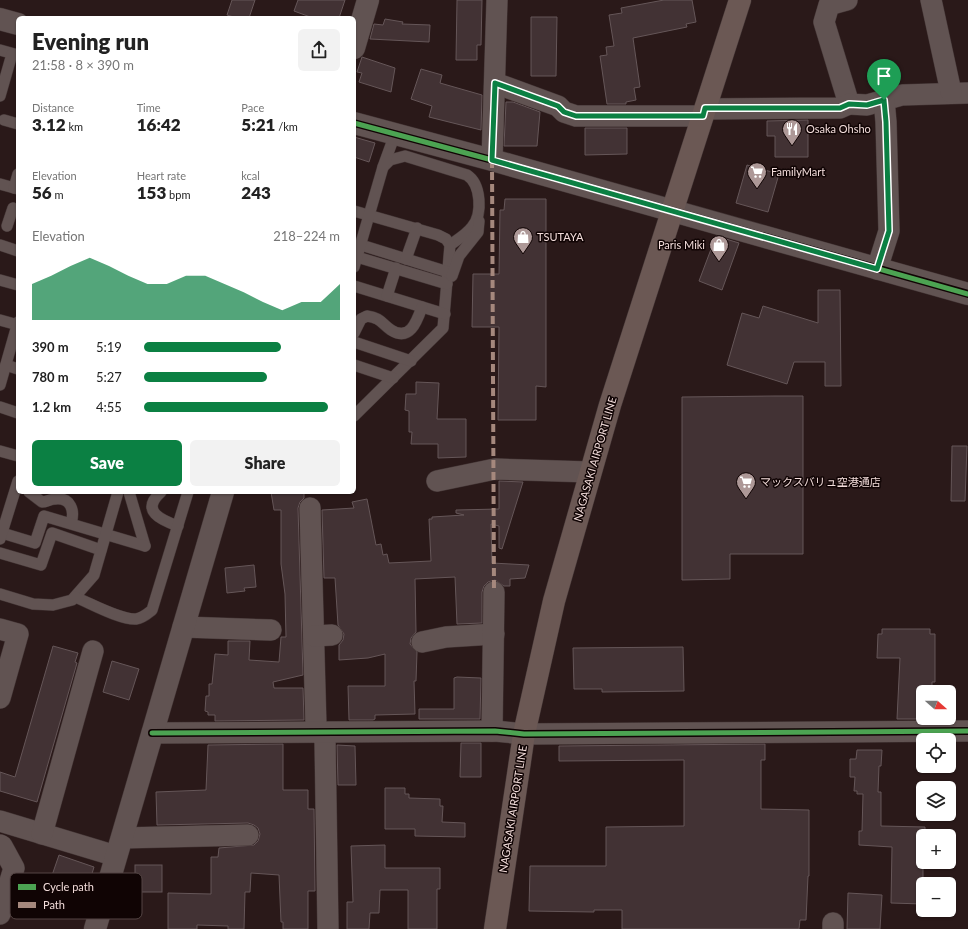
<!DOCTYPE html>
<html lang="en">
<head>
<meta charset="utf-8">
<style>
	:root { --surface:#fff; --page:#f2f2f2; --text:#222; --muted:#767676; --accent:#0b8043 }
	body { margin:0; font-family:Lato,"Noto Sans JP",sans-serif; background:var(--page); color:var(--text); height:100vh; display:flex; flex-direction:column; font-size:15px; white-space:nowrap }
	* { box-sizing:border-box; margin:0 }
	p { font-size:13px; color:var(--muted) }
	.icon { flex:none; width:22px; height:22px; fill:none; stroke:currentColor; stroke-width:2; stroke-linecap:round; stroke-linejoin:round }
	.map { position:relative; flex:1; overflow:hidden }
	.panel { position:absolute; left:16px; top:16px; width:340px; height:478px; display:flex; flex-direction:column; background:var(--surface); border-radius:6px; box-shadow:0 1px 3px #0004 }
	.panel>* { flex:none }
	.needle { width:26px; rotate:111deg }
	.buttons { position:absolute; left:916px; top:685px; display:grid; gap:8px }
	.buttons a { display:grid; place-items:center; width:40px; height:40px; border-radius:6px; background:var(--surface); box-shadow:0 1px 3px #0004; font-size:20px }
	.pin { position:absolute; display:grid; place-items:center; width:34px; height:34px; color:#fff; margin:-41px -17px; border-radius:50% 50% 50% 0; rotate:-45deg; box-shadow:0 0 4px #0007 }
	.pin .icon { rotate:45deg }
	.round { display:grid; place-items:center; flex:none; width:42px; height:42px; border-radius:6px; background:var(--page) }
	.head { display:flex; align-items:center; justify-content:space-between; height:68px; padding:0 16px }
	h1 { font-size:22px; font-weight:800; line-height:30px }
	.figures { display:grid; grid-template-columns:repeat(3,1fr); gap:6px; height:68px; padding:4px 16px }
	.figures div { display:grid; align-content:center }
	.figures b { font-size:17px; font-weight:800 }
	.figures small { font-size:11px; font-weight:400 }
	.figures p { font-size:11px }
	.chart { height:112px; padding:8px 16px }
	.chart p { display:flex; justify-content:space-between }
	.chart svg { width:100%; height:72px; margin-top:4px; fill:var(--accent); opacity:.7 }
	.primary-button { display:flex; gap:8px; margin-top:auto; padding:8px 16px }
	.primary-button a { flex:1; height:46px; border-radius:6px; background:var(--accent); color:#fff; font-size:16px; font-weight:800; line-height:46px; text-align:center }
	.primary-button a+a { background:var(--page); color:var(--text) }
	ul { padding:0 16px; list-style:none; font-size:13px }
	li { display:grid; grid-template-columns:64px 48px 1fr; align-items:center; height:30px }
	li i { height:10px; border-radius:5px; background:var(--accent) }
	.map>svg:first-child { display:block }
	.building { fill:#423234; stroke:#655658 }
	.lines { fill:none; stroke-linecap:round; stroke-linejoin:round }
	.service-casing { stroke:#433535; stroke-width:12 }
	.minor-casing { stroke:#433535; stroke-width:22 }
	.tertiary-casing { stroke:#433535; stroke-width:23 }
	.primary-casing { stroke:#433535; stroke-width:23 }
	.service { stroke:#615352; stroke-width:11 }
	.minor { stroke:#615352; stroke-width:21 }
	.tertiary { stroke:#615352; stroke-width:22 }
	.primary { stroke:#6b5854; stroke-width:22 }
	.quiet { stroke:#a5887d; stroke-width:4; stroke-dasharray:8 4; stroke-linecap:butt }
	.cycleway-casing { stroke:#100404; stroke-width:8 }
	.cycleway { stroke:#4ca352; stroke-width:5 }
	.route-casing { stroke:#fff; stroke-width:8 }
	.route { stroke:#0b8043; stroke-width:5 }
	.labels { text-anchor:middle; stroke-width:3; stroke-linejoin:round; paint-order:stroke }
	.poi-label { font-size:11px; fill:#f3dddb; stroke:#100404; text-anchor:start }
	.street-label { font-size:11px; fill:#f3dddb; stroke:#100404 }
	.key { fill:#100404; stroke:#544544; stroke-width:1 }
	.key-label { font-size:11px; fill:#f3dddb }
</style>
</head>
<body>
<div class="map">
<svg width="968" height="929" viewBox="0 0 968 929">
	<rect width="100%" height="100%" fill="#2a1919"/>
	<g class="building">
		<path d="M 232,0 L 255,0 L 249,18 L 237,18 L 227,15 Z"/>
		<path d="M 298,0 L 345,0 L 339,18 L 313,18 L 294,11 Z"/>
		<path d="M 457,0 L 482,0 L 481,45 L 477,45 L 477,60 L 456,60 Z"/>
		<path d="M 664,0 L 692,0 L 696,22 L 686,24 L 687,27 L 633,38 L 640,87 L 634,88 L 636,100 L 626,102 L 626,104 L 607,104 L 600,56 L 607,55 L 606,47 L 614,46 L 609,15 L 622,13 L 621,8 Z"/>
		<path d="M 531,17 L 557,17 L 556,76 L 531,76 Z"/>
		<path d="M 385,19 L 403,22 L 402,24 L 430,25 L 429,42 L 370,39 L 374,24 L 383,25 Z"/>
		<path d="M 362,57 L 395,68 L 391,92 L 359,82 L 362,73 L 357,72 Z"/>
		<path d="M 421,69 L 442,75 L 440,83 L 482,95 L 481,130 L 429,117 L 432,106 L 411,99 Z"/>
		<path d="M 506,102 L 513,102 L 540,112 L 537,146 L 504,146 Z"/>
		<path d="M 808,120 L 808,157 L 775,157 L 775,136 L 767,136 L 767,121 Z"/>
		<path d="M 585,128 L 627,128 L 627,154 L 585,155 Z"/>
		<path d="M 354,137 L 375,143 L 369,162 L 354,157 Z"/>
		<path d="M 747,165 L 779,174 L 768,212 L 736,203 Z"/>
		<path d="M 505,199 L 546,199 L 546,387 L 536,386 L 536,420 L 498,420 L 499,327 L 472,327 L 473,274 L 499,274 L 500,210 L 504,210 Z"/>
		<path d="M 716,236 L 739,243 L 722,290 L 699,281 Z"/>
		<path d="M 818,290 L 840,290 L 841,386 L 825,386 L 825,362 L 794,362 L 787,384 L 727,365 L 742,313 L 759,318 L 763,306 L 818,323 Z"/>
		<path d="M 416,382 L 439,383 L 437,419 L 466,419 L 466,457 L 438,458 L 438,444 L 411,444 L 412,432 L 409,432 L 409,411 L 405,410 L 406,394 L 416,394 Z"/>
		<path d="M 774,396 L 803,396 L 803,554 L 730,554 L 730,579 L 682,580 L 682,397 Z"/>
		<path d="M 952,446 L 967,446 L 965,501 L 951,501 Z"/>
		<path d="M 499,481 L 523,482 L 502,549 L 499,548 L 499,526 L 491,524 L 492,563 L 529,565 L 525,578 L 510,579 L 510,586 L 504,586 L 495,580 L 488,582 L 484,586 L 482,592 L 482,623 L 457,624 L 455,577 L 415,579 L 416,632 L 411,638 L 410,644 L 417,652 L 416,681 L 414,681 L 415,714 L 375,715 L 375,719 L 373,720 L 349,720 L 348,686 L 385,686 L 385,654 L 368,658 L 339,660 L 339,645 L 343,640 L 344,634 L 338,625 L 335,578 L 324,578 L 322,510 L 354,508 L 352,502 L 367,499 L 376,545 L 381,544 L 383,555 L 387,554 L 389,563 L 431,561 L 429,519 L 432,519 L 432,517 L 464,515 L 456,513 L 456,510 L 499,509 Z"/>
		<path d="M 271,492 L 304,492 L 304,498 L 300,502 L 298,508 L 303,675 L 273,682 L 274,688 L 303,688 L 304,720 L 215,721 L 215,715 L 208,715 L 208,712 L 205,711 L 206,696 L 209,696 L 209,684 L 212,684 L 215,654 L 228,655 L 228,641 L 250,641 L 249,660 L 279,662 L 281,637 L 286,637 L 285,594 L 281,564 L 281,510 L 274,510 Z"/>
		<path d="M 254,565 L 256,587 L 244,588 L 245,591 L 227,593 L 225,568 Z"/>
		<path d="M 882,629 L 930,629 L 930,634 L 935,634 L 935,682 L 932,682 L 932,692 L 923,692 L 923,718 L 929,719 L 897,719 L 900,658 L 877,658 L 878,634 L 882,634 Z"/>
		<path d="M 53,646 L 78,653 L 75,662 L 77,663 L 37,802 L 0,791 L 0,772 L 15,777 Z"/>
		<path d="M 683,647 L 684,691 L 602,692 L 602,689 L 574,689 L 573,648 Z"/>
		<path d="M 112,661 L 139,669 L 129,700 L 103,692 Z"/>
		<path d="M 457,677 L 481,678 L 480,719 L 419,719 L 419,709 L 454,709 L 454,678 Z"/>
		<path d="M 461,743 L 481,743 L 481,777 L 460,777 Z"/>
		<path d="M 283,744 L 283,790 L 308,790 L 308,809 L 314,809 L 315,891 L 308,891 L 308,929 L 283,929 L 283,922 L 281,922 L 279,875 L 251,873 L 250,892 L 245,892 L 244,929 L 228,929 L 228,926 L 197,925 L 197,929 L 168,929 L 168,893 L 211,894 L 211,857 L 218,857 L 219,848 L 254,845 L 258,841 L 260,834 L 258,828 L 254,825 L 248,823 L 157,825 L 156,792 L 206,790 L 208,745 Z"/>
		<path d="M 765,744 L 765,760 L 761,760 L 761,809 L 809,810 L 809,876 L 808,876 L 806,920 L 800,920 L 799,929 L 622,929 L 622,910 L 594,910 L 594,912 L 529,911 L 530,866 L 606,866 L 606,827 L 684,826 L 684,760 L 559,761 L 559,746 Z"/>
		<path d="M 337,745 L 355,746 L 356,785 L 338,785 Z"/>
		<path d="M 857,750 L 882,750 L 881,766 L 879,766 L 878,792 L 881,792 L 881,826 L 925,827 L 925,836 L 923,836 L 923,904 L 891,903 L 892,847 L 859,845 L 859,831 L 862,831 L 863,794 L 857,794 L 857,791 L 854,791 L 855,777 L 850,777 L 850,759 L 856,759 Z"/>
		<path d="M 385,788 L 405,788 L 405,794 L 409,794 L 409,798 L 440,799 L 440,806 L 443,806 L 442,822 L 465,823 L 465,837 L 415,836 L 415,829 L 385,829 Z"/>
		<path d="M 385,845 L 385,868 L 440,868 L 440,889 L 437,889 L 437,929 L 408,929 L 408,890 L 380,890 L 379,913 L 370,913 L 369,929 L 347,929 L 347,902 L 353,902 L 351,846 Z"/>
		<path d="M 59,855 L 94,867 L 85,897 L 48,887 Z"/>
		<rect x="135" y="865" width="27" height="27"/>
		<path d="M 848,893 L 882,895 L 880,929 L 847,929 Z"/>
	</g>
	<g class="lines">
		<g class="service-casing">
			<g id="service">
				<path d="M 0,50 L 18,55"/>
				<path d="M 0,96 L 12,54"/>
				<path d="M 4,120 L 18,124"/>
				<path d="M 383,167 L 390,160 L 405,156 L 467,175 C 481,184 483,214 472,227 C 467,234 457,240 450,245"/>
				<path d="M 0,184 L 18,189"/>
				<path d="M 14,188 L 18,174"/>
				<path d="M 354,211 L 438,235 L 446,239 L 450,245 L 443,328 L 354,416"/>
				<path d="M 7,226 L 13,208"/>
				<path d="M 0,245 L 18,251"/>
				<path d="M 361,245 L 448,272"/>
				<path d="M 357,257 L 447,284"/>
				<path d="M 406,259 L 417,228"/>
				<path d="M 354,267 L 383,167 L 395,134"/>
				<path d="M 452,276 L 459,256 L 478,232 L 479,221"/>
				<path d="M 0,280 L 18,285"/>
				<path d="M 354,286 L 445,314"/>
				<path d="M 387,296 L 396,268"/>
				<path d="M 0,320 L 18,325"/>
				<path d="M 354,333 L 361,319 L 367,316 C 381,318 381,323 391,330 C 410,342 417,321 422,307"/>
				<path d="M 354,342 L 411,361"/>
				<path d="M 6,365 L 18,369"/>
				<path d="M 354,365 L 393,378"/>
				<path d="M 0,385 L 18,322"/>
				<path d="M 0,407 L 18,413"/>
				<path d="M 0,451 L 18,456"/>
				<path d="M 29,492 L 42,502 C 47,502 50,499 55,499 C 71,497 75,511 71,523"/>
				<path d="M 129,492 L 145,546"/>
				<path d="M 161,492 C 140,511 161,520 178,526"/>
				<path d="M 2,533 L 35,543 L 44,516 L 145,546"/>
				<path d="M 0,539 L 18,481"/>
				<path d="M 0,553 L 41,565 L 52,533 L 101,550"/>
				<path d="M 0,594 L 33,604 L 53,605 L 72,600 L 94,575 L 118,492"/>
				<path d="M 75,597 C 90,603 120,620 136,619 C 143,618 147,614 152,610 L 188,492"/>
			</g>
		</g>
		<g class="minor-casing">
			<g id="minor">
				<path d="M 847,0 L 829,5 L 824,22 L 849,104 L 867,105 L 902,95 L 968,93"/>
				<path d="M 931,0 L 951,92"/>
				<path d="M 495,83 L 558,106 L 564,112 L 576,116 L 703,116"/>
				<path d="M 705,109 L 840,108 L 849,104"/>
				<path d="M 492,160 L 497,0"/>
				<path d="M 877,269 L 889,231 L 886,122 L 884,100"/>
				<path d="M 437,481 L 495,469 L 590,472"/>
				<path d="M 310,508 L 316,726 L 325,740 L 328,929"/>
				<path d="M 183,627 L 271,630"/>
				<path d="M 0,629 L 18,634 L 0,698"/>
				<path d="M 314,636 L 332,635"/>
				<path d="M 422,642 L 446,637 L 494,634"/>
				<path d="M 492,731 L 494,592"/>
				<path d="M 152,733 L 495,731 L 524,734 L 968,731"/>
				<path d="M 0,821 L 116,856"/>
				<path d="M 42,834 L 93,651"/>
				<path d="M 122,838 L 248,835"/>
				<path d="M 0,845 L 2,846 L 14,868 L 0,914"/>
				<path d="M 833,929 L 833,923"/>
			</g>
		</g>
		<g class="tertiary-casing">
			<g id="tertiary">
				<path d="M 0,19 L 18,24"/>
				<path d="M 354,48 L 368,0"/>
				<path d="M 354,123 L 492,160 L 968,294"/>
				<path d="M 95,929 L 223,492"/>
			</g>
		</g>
		<g class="primary-casing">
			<path id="primary" d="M 495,929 L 524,734 L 554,601 L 610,405 L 740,0"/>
		</g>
		<use href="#service" class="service"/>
		<use href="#minor" class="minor"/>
		<use href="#tertiary" class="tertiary"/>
		<use href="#primary" class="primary"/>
		<path class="quiet" d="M 492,160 L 494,592"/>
		<g class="cycleway-casing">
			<g id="cycleway">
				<path d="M 354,123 L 492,160 L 968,294"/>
				<path d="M 152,733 L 495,731 L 524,734 L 968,731"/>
			</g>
		</g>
		<use href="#cycleway" class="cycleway"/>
	</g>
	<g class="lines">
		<g class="route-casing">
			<path id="route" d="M 495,83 L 558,106 L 564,112 L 576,116 L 703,116 L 705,108 L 840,108 L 849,104 L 867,105 L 884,100 L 886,122 L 889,231 L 877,269 L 492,160 Z"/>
		</g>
		<use href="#route" class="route"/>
	</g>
	<defs>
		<g id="restaurant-pin" transform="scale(1)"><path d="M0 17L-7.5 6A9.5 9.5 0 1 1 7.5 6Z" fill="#ad9897" stroke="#100404"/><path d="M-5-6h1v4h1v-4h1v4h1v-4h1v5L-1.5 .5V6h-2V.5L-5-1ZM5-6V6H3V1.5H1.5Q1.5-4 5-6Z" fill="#fff"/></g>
		<g id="supermarket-pin" transform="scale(1)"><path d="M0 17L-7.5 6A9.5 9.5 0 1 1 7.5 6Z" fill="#ad9897" stroke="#100404"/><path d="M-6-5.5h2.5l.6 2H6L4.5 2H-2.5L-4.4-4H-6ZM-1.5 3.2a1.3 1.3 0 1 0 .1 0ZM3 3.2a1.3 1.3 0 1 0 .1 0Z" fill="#fff"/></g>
		<g id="shop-pin" transform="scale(1)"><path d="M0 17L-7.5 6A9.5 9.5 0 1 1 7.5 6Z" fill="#ad9897" stroke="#100404"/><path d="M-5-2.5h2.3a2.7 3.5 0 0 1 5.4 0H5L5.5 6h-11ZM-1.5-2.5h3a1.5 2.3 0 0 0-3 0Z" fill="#fff"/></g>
	</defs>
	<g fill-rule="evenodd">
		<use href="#restaurant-pin" x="792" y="129"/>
		<use href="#supermarket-pin" x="757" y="172"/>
		<use href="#shop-pin" x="523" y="237"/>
		<use href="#shop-pin" x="719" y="245"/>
		<use href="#supermarket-pin" x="746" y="482"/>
	</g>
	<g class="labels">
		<g class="poi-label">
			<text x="806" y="133">Osaka Ohsho</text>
			<text x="771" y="176">FamilyMart</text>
			<text x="537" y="241">TSUTAYA</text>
			<text x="705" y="249" text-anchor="end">Paris Miki</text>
			<text x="760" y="486">マックスバリュ空港通店</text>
		</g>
		<g class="street-label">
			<text transform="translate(595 459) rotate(-74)" y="4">NAGASAKI AIRPORT LINE</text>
			<text transform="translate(513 809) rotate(-81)" y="4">NAGASAKI AIRPORT LINE</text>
		</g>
	</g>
	<rect x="10" y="873" width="132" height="46" rx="6" class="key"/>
	<rect x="18" y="884" width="18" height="6" fill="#4ca352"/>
	<rect x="18" y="902" width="18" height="6" fill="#a5887d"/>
	<g class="key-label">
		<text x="43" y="891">Cycle path</text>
		<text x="43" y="909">Path</text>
	</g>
</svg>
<div class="buttons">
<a><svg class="needle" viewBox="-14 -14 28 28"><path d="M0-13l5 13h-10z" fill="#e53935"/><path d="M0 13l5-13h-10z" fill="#767676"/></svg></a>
<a><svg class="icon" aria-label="locate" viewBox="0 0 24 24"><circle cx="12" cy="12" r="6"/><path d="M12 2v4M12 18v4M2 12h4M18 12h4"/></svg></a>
<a><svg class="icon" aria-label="layers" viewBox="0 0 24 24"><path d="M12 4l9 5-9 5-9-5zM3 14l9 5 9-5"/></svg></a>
<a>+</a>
<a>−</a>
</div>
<div class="pin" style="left:884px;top:100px;background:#1e9e55"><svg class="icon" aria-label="arrive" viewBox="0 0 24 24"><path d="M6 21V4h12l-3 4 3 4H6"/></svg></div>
<section class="panel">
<div class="head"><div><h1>Evening run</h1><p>21:58 · 8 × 390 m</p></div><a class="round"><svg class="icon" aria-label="share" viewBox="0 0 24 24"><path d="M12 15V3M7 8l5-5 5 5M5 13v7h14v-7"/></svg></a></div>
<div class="figures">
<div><p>Distance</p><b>3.12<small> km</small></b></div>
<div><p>Time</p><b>16:42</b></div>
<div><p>Pace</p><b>5:21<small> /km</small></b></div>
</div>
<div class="figures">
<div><p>Elevation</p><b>56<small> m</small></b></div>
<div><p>Heart rate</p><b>153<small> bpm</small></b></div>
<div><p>kcal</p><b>243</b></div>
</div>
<div class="chart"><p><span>Elevation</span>218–224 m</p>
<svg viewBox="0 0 160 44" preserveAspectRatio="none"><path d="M0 44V22L10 17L20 11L30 6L40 11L50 17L60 22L70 22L80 17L90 17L100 22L110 27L120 33L130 38L140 33L150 33L160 22V44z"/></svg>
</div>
<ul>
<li><b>390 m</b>5:19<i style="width:70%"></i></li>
<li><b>780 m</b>5:27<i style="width:63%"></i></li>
<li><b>1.2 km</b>4:55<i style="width:94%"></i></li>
</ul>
<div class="primary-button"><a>Save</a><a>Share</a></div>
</section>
</div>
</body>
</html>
